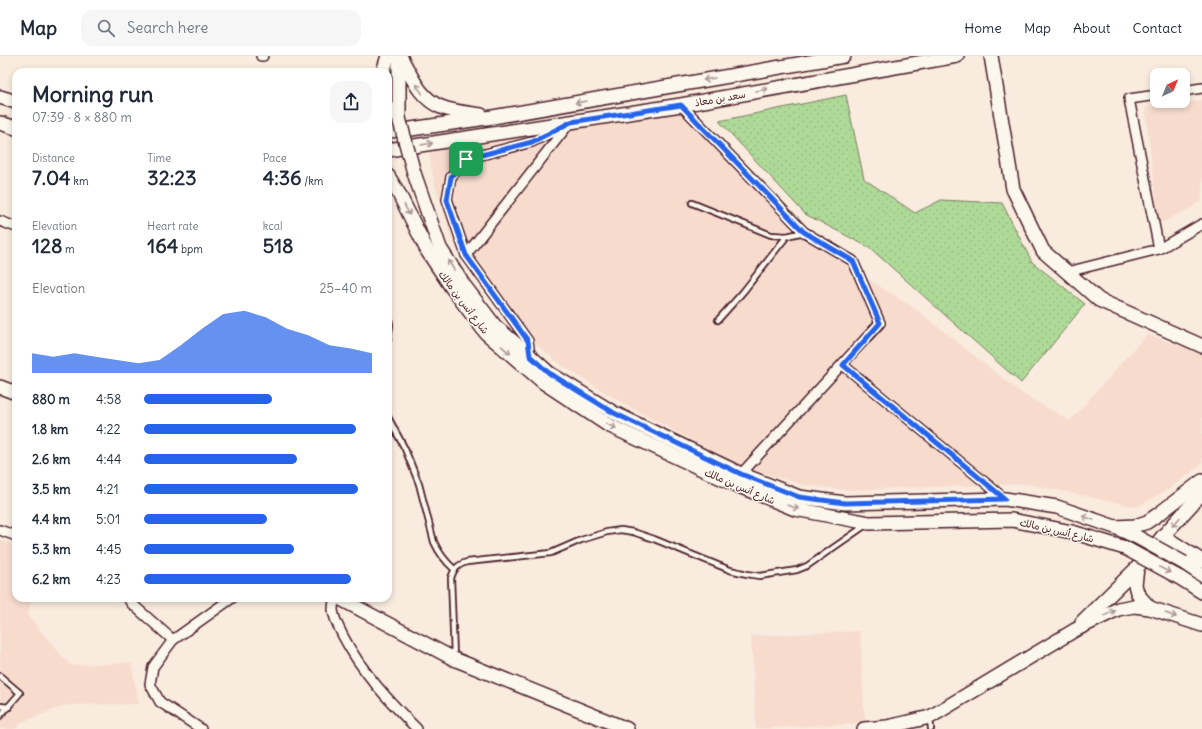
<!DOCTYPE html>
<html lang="en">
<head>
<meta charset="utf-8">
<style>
	:root { --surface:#fff; --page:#f6f6f7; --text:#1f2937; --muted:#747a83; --line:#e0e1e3; --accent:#2563eb }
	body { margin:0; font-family:Delius,"Playpen Sans Arabic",sans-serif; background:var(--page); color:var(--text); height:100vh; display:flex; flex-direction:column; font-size:15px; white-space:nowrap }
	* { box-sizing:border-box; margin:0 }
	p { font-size:13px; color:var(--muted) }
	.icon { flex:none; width:22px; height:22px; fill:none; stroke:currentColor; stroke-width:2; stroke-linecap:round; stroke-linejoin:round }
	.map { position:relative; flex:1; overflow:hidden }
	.sheet { position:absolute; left:12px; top:12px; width:380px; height:534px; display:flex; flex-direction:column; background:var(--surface); border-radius:12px; box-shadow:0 2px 6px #0003 }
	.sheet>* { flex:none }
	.needle { width:26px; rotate:43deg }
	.controls { position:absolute; left:1150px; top:12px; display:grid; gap:8px }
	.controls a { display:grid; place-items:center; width:40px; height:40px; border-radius:8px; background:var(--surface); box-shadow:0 2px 6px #0003; font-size:20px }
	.pin { position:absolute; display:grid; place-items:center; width:34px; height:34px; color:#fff; margin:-17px; border-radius:8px; box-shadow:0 2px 6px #0006 }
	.round { display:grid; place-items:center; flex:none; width:42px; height:42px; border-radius:12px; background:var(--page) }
	.summary { display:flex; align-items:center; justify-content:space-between; height:68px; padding:0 20px }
	h1 { font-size:22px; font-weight:700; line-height:30px }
	.figures { display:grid; grid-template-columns:repeat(3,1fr); gap:6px; height:68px; padding:4px 20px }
	.figures div { display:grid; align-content:center }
	.figures b { font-size:20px; font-weight:700 }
	.figures small { font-size:11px; font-weight:400 }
	.figures p { font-size:11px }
	.chart { height:112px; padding:8px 20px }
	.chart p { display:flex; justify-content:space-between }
	.chart svg { width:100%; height:72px; margin-top:4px; fill:var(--accent); opacity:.7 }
	ul { padding:0 20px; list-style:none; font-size:13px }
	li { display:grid; grid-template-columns:64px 48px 1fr; align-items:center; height:30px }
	li i { height:10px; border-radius:5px; background:var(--accent) }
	header { display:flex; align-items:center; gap:24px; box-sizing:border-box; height:56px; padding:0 20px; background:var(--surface); border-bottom:1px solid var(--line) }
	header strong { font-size:19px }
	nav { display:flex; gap:22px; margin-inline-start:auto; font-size:14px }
	.search { width:280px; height:36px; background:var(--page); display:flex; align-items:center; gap:10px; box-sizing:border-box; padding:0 14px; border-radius:12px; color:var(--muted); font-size:15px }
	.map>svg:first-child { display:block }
	.built { fill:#f7dcce }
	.green { fill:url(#green-dots); stroke:#7c7c62 }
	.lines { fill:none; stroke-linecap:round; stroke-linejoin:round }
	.lane-casing { stroke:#4a1f2b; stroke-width:8 }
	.street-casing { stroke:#4a1f2b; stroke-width:12 }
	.secondary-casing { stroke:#4a1f2b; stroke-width:16 }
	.lane { stroke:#fbf7ec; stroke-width:4.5 }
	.street { stroke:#fbf7ec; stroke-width:9 }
	.secondary { stroke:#fbf7ec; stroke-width:13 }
	.secondary-bridge-casing { stroke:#4a1f2b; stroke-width:16; stroke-linecap:butt }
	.secondary-bridge { stroke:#fbf7ec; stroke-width:13 }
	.oneway { stroke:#ab9695 }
	.route-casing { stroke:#fff; stroke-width:8 }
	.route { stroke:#2563eb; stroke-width:5 }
	.labels { text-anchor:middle; stroke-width:3; stroke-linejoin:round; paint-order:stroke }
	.street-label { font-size:10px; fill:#4a1f2b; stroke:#fbf7ec }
</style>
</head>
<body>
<header>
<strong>Map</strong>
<div class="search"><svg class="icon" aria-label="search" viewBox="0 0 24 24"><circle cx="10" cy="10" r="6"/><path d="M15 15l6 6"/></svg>Search here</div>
<nav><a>Home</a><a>Map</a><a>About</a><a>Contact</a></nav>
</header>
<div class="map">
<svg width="1202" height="673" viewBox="0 0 1202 673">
	<defs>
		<pattern id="green-dots" width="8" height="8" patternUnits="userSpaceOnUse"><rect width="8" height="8" fill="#aeda98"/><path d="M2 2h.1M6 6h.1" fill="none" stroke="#97bb83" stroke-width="1.8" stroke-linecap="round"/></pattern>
	</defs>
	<rect width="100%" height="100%" fill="#f9ebde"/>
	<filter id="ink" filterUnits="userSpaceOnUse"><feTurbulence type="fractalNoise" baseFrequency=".025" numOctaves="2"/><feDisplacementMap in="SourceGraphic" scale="8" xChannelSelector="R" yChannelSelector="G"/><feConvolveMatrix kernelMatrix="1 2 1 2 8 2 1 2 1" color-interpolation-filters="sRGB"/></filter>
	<g filter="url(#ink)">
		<g class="built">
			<path d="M 1202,44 L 1202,144 L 1192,151 L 1159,168 L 1145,52 Z"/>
			<path d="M 680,53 L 800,180 L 917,254 L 1020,336 L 1070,365 L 1147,278 L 1202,298 L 1202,408 L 1169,433 L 1137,451 L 1027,428 L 844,434 L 803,429 L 742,411 L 626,349 L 564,311 L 506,264 L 453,187 L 434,125 L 429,96 L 573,70 Z"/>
			<path d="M 0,484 L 16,490 L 16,542 L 31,542 L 28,560 L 70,609 L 131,607 L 139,648 L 67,649 L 22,666 L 15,673 L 0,673 Z"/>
			<path d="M 860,575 L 865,667 L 756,673 L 751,580 Z"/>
		</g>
		<path class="green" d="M 846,39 L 864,123 L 915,157 L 941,144 L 1002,147 L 1032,206 L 1085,248 L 1021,327 L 870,192 L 805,158 L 719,65 Z"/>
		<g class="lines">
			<g class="lane-casing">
				<g id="lane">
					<path d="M 692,147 L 771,179 L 787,180 L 804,176"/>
					<path d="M 388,256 L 390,269 L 388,284"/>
					<path d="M 718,264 L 743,236 L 787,180"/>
					<path d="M 388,361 L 405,393 L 419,428 L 434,486 C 439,497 445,505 454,513"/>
					<path d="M 454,600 L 451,522 C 454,513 457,509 467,506 L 551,497 L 581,484 L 607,476 L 621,474 L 633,476 L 654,483 L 730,514 L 747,518 L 760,520 L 797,514 L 807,510 L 866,469"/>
					<path d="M 0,620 L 20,637 L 0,660"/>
					<path d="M 0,650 L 9,651"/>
					<path d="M 930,663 L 931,673"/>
				</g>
			</g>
			<g class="street-casing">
				<g id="street">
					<path d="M 261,0 L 263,0"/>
					<path d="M 1183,35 L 1202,32"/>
					<path d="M 1157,39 L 1129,43 L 1159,193"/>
					<path d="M 681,49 L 804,176 L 853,205 L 880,267 L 741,418"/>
					<path d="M 0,165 L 16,171"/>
					<path d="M 466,199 L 568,69"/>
					<path d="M 1067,216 L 1159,193 L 1202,168"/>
					<path d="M 530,300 L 528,285 L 466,199 L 447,143 L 451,121 L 466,103 L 532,86 L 564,70"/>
					<path d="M 843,309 L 1005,443"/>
					<path d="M 0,474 L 16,480"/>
					<path d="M 128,542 L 131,547 L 173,584 L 153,611 L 150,628 L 160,646 L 201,673"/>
					<path d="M 334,542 C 334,546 333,550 333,554 C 334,563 339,572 343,580 C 361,615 389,645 417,673"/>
					<path d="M 173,584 L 232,542"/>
				</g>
			</g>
			<g class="secondary-casing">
				<g id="secondary">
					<path d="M 400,0 C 411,19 419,42 441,51 C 453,56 468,57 481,59"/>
					<path d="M 991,0 L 1013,133 L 1043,195 L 1099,244 L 1202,290"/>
					<path d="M 383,16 L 388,0"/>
					<path d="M 0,41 L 16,46"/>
					<path d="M 388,54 L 399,62"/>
					<path d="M 399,62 L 399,0"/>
					<path d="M 0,67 L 16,72"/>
					<path d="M 388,75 L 411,73 L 493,61 L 844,0"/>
					<path d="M 388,94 L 681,49 L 957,0"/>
					<path d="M 414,117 L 440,192 L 463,228 L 495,270 L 530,300 L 549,317 L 614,357 L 741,418 L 799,441 L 845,447 L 1005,443 L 1057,451 L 1115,471 L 1137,481"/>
					<path d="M 388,120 L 399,138 L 428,196 L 452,232 L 486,277 L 543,326 L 608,369 L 734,428 L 795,453 L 869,467 L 1012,464 L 1072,476 L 1125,492"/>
					<path d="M 0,331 L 16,337"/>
					<path d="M 1116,471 L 1135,470 L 1147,466 L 1160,457 L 1202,425"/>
					<path d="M 1163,480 L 1202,505"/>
					<path d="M 1184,507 L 1202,519"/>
					<path d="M 1137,512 L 1135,529 L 1137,536 L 1141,542 L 1150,552 L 1202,569"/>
					<path d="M 1180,522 L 1202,536"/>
					<path d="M 339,542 L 454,603 L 627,673"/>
					<path d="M 1082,566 L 1137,512 L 1163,480 L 1202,437"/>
					<path d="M 864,673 L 887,671 L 930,661 L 1075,574 L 1118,553 L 1134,550 L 1150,552"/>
				</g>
			</g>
			<use href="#lane" class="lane"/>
			<use href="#street" class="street"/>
			<use href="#secondary" class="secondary"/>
			<g class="secondary-bridge-casing">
				<g id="secondary-bridge">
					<path d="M 399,62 L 414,117"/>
					<path d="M 1137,481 L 1184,507"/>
					<path d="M 1125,492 L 1180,522"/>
				</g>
			</g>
			<use href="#secondary-bridge" class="secondary-bridge"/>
		</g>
		<defs><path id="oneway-shaft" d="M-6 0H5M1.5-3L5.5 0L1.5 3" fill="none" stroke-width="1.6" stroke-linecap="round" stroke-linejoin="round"/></defs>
		<g class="oneway">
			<use href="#oneway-shaft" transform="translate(709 23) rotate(170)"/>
			<use href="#oneway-shaft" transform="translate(419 33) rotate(-125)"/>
			<use href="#oneway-shaft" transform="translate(762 34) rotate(-10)"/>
			<use href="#oneway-shaft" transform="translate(581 46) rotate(170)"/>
			<use href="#oneway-shaft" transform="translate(427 88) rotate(-9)"/>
			<use href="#oneway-shaft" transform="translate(407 154) rotate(63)"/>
			<use href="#oneway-shaft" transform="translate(451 209) rotate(-122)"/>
			<use href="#oneway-shaft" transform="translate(506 294) rotate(41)"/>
			<use href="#oneway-shaft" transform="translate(611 370) rotate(28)"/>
			<use href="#oneway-shaft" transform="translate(793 451) rotate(18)"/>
			<use href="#oneway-shaft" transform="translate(1088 462) rotate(-161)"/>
			<use href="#oneway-shaft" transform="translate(1176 466) rotate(132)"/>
			<use href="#oneway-shaft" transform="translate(1165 514) rotate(28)"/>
			<use href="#oneway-shaft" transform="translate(1110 557) rotate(-26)"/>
			<use href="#oneway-shaft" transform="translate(1171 559) rotate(19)"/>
		</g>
	</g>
	<g class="lines" filter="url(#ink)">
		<g class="route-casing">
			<path id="route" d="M 681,49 L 804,176 L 853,205 L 880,267 L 843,309 L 1005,443 L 845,447 L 799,441 L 741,418 L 614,357 L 549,317 L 530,300 L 528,285 L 466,199 L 447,144 L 451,121 L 466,103 L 532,86 L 571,66 Z"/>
		</g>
		<use href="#route" class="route"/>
	</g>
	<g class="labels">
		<g class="street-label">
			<text transform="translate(720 42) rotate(-10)" y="4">سعد بن معاذ</text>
			<text transform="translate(464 246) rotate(53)" y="4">شارع أنس بن مالك</text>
			<text transform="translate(740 430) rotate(23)" y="4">شارع أنس بن مالك</text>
			<text transform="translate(1057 474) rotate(13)" y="4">شارع أنس بن مالك</text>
		</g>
	</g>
</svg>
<div class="controls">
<a><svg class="needle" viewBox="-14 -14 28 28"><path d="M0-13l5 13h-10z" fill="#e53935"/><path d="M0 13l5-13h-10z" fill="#747a83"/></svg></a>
</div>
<div class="pin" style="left:466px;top:103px;background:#1e9e55"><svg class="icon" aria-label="arrive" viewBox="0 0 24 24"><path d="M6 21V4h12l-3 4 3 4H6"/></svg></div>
<section class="sheet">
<div class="summary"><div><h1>Morning run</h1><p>07:39 · 8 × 880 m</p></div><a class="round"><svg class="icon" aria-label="share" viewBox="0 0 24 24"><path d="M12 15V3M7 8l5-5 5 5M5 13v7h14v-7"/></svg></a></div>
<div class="figures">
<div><p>Distance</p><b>7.04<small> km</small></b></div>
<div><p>Time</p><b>32:23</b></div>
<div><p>Pace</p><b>4:36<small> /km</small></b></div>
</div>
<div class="figures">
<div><p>Elevation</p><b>128<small> m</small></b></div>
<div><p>Heart rate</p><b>164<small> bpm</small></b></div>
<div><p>kcal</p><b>518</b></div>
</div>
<div class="chart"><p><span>Elevation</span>25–40 m</p>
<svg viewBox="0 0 160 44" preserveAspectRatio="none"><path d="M0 44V32L10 34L20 32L30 34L40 36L50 38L60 36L70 27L80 17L90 8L100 6L110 10L120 17L130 21L140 27L150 29L160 32V44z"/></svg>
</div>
<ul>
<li><b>880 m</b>4:58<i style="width:56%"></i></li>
<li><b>1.8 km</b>4:22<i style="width:93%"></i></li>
<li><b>2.6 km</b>4:44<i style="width:67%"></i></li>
<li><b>3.5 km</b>4:21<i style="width:94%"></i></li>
<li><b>4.4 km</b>5:01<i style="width:54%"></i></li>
<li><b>5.3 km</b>4:45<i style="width:66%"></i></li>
<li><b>6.2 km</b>4:23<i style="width:91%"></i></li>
</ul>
</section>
</div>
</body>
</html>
